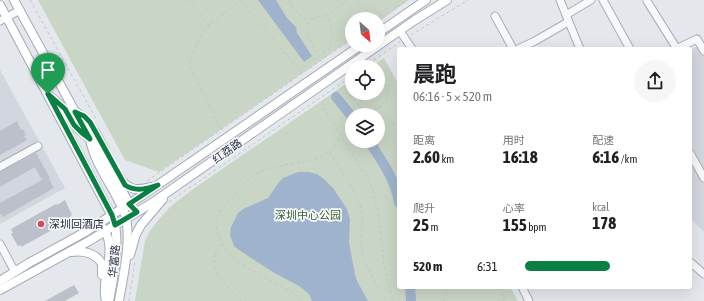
<!DOCTYPE html>
<html lang="zh">
<head>
<meta charset="utf-8">
<style>
	:root { --surface:#fff; --page:#f6f6f6; --text:#202124; --muted:#757577; --accent:#0b8043 }
	body { margin:0; font-family:"Asap Condensed","Noto Sans SC",sans-serif; background:var(--page); color:var(--text); height:100vh; display:flex; flex-direction:column; font-size:15px; white-space:nowrap }
	* { box-sizing:border-box; margin:0 }
	p { font-size:13px; color:var(--muted) }
	.icon { flex:none; width:22px; height:22px; fill:none; stroke:currentColor; stroke-width:2; stroke-linecap:round; stroke-linejoin:round }
	.map { position:relative; flex:1; overflow:hidden }
	.sheet { position:absolute; left:397px; top:47px; width:295px; height:242px; display:flex; flex-direction:column; background:var(--surface); border-radius:4px; box-shadow:0 4px 16px #0002 }
	.sheet>* { flex:none }
	.needle { width:26px; rotate:152deg }
	.buttons { position:absolute; left:345px; top:12px; display:grid; gap:8px }
	.buttons a { display:grid; place-items:center; width:40px; height:40px; border-radius:50%; background:var(--surface); box-shadow:0 4px 16px #0002; font-size:20px }
	.pin { position:absolute; display:grid; place-items:center; width:34px; height:34px; color:#fff; margin:-41px -17px; border-radius:50% 50% 50% 0; rotate:-45deg; box-shadow:0 0 4px #0007 }
	.pin .icon { rotate:45deg }
	.round { display:grid; place-items:center; flex:none; width:42px; height:42px; border-radius:21px; background:var(--page) }
	.summary { display:flex; align-items:center; justify-content:space-between; height:68px; padding:0 16px }
	h1 { font-size:22px; font-weight:700; line-height:30px }
	.figures { display:grid; grid-template-columns:repeat(3,1fr); gap:6px; height:68px; padding:4px 16px }
	.figures div { display:grid; align-content:center }
	.figures b { font-size:17px; font-weight:700 }
	.figures small { font-size:11px; font-weight:400 }
	.figures p { font-size:11px }
	ul { padding:0 16px; list-style:none; font-size:13px }
	li { display:grid; grid-template-columns:64px 48px 1fr; align-items:center; height:30px }
	li i { height:10px; border-radius:5px; background:var(--accent) }
	.map>svg:first-child { display:block }
	.built { fill:#d2d6de }
	.green { fill:#c9d6c5; fill-rule:evenodd }
	.water { fill:#9fb4cc }
	.lines { fill:none; stroke-linecap:round; stroke-linejoin:round }
	.river { stroke:#9fb4cc; stroke-width:10 }
	.building { fill:#bbc0ca }
	.minor-casing { stroke:#a9aeb7; stroke-width:9 }
	.major-casing { stroke:#a3abb8; stroke-width:10 }
	.path { stroke:#c2c5cb; stroke-width:1; stroke-dasharray:3 3; stroke-linecap:butt }
	.minor { stroke:#f7f8fa; stroke-width:7 }
	.major { stroke:#fff; stroke-width:8 }
	.route-casing { stroke:#fff; stroke-width:8 }
	.route { stroke:#0b8043; stroke-width:5 }
	.poi-dot { fill:#d1495b; stroke:#f4f6f9; stroke-width:1.5 }
	.labels { text-anchor:middle; stroke-width:3.5; stroke-linejoin:round; paint-order:stroke }
	.street-label { font-size:11px; fill:#2b3445; stroke:#f4f6f9 }
	.park-label { font-size:11px; fill:#3f6138; stroke:#f4f6f9 }
	.poi-label { font-size:11px; fill:#2b3445; stroke:#f4f6f9; text-anchor:start }
</style>
</head>
<body>
<div class="map">
<svg width="704" height="301" viewBox="0 0 704 301">
	<rect width="100%" height="100%" fill="#e4e7ec"/>
	<g class="built">
		<path d="M 704,41 L 704,232 L 690,218 L 690,51 Z"/>
		<path d="M 0,70 L 65,188 L 0,224 Z"/>
	</g>
	<g class="green">
		<path d="M 38,0 L 409,0 L 378,22 L 378,19 L 352,19 L 352,39 L 159,172 L 125,160 Z"/>
		<path d="M 384,58 L 399,85 L 399,287 L 510,287 L 518,301 L 135,301 L 145,241 L 150,231 L 160,218 L 171,206 L 196,187 L 352,80 L 352,93 L 378,93 L 378,67 L 372,67 ZM 352,115 L 378,115 L 378,141 L 352,141 Z"/>
	</g>
	<g class="water">
		<path d="M 258,0 L 276,0 L 287,18 L 296,27 L 297,33 L 312,56 L 304,62 Z"/>
		<path d="M 298,172 L 309,172 L 317,174 L 324,179 L 333,188 L 347,209 L 350,219 L 349,243 L 355,274 L 357,281 L 368,301 L 312,301 L 309,294 L 299,286 L 273,272 L 239,250 L 234,246 L 230,235 L 231,227 L 238,213 L 243,209 L 268,198 L 279,182 L 283,178 Z"/>
	</g>
	<g class="lines">
		<g class="river">
			<path d="M 336,97 L 352,117"/>
			<path d="M 369,141 C 381,160 396,180 399,203"/>
			<path d="M 410,287 L 411,301"/>
		</g>
	</g>
	<g class="building">
		<path d="M 17,121 L 21,130 L 23,129 L 26,135 L 24,136 L 27,140 L 0,155 L 0,131 Z"/>
		<path d="M 36,153 L 50,178 L 49,179 L 54,188 L 3,217 L 0,213 L 0,203 L 42,180 L 35,167 L 0,187 L 0,172 Z"/>
		<path d="M 65,200 L 72,215 L 70,216 L 72,219 L 21,247 L 21,245 L 18,246 L 11,234 L 13,233 L 11,229 L 56,204 L 57,205 Z"/>
		<path d="M 74,285 L 79,293 L 65,301 L 45,301 Z"/>
	</g>
	<g class="lines">
		<g class="minor-casing">
			<g id="minor">
				<path d="M 560,0 L 580,49"/>
				<path d="M 603,0 L 630,49"/>
				<path d="M 647,1 L 677,49"/>
				<path d="M 566,15 L 591,0"/>
				<path d="M 495,16 L 513,49"/>
				<path d="M 0,21 L 20,10"/>
				<path d="M 400,31 L 412,49"/>
				<path d="M 518,49 L 535,41 L 568,22"/>
				<path d="M 676,49 L 697,39 L 704,51"/>
				<path d="M 690,153 L 704,178"/>
				<path d="M 0,167 L 38,146"/>
				<path d="M 0,244 L 15,272"/>
				<path d="M 690,262 L 704,274"/>
				<path d="M 522,287 L 529,301"/>
			</g>
		</g>
		<g class="major-casing">
			<g id="major">
				<path d="M 14,0 L 90,139 C 95,166 114,187 124,212 C 133,235 123,277 119,301"/>
				<path d="M 0,5 L 114,220 C 120,246 114,275 109,301"/>
				<path d="M 378,33 L 426,0"/>
				<path d="M 51,97 L 65,109 L 78,129 L 90,139 L 99,149 L 131,207"/>
				<path d="M 76,112 C 91,121 97,135 105,150"/>
				<path d="M 119,176 C 127,190 136,191 151,187"/>
				<path d="M 103,228 C 119,250 100,277 106,301"/>
				<path d="M 71,252 C 83,250 96,253 102,264 L 102,275"/>
				<path d="M 130,255 L 136,234 L 141,225 L 163,199"/>
				<path d="M 0,281 L 29,263 L 87,231 L 143,195 L 361,45"/>
				<path d="M 0,290 L 89,241 L 152,203 L 415,20 L 447,0"/>
			</g>
		</g>
		<g class="path">
			<path d="M 30,0 L 95,117 L 96,121"/>
			<path d="M 188,0 L 209,25"/>
			<path d="M 289,0 L 293,9 L 308,21"/>
			<path d="M 357,0 L 374,19"/>
			<path d="M 242,1 L 302,74"/>
			<path d="M 326,16 L 347,0"/>
			<path d="M 378,21 L 407,0"/>
			<path d="M 411,35 L 468,0"/>
			<path d="M 364,67 L 400,42"/>
			<path d="M 298,70 L 328,50 C 333,41 332,27 328,18 L 324,16 C 298,16 309,39 316,52"/>
			<path d="M 352,81 C 344,87 325,96 322,105 L 371,185 L 378,212 L 384,266 L 393,301"/>
			<path d="M 345,90 C 353,100 364,114 379,108 L 386,99 L 392,76 L 388,71 L 378,69"/>
			<path d="M 372,110 L 391,123 L 399,126"/>
			<path d="M 221,129 L 189,65 L 203,30 L 242,0"/>
			<path d="M 111,152 L 120,169"/>
			<path d="M 330,153 C 340,168 358,195 362,212 C 364,222 360,233 361,243 C 362,260 377,286 387,301"/>
			<path d="M 147,181 L 352,39"/>
			<path d="M 169,202 L 352,76"/>
			<path d="M 222,244 C 201,269 226,283 241,301"/>
			<path d="M 501,287 L 504,301"/>
			<path d="M 129,301 L 135,260"/>
			<path d="M 301,301 C 296,293 288,290 279,285 C 257,274 229,261 219,237 C 216,230 215,223 217,216 C 220,209 228,203 233,197 C 241,187 249,176 262,171 C 282,162 324,164 335,146 C 338,143 339,139 340,135"/>
			<path d="M 444,301 L 448,287"/>
		</g>
		<use href="#minor" class="minor"/>
		<use href="#major" class="major"/>
	</g>
	<g class="lines">
		<g class="route-casing">
			<path id="route" d="M 48,94 L 65,109 L 74,125 L 82,133 L 90,139 L 75,112 L 84,116 L 90,122 L 125,185 C 135,192 147,189 158,185 L 129,204 L 137,212 L 115,225 L 112,215 Z"/>
		</g>
		<use href="#route" class="route"/>
	</g>
	<circle class="poi-dot" cx="41" cy="224" r="4"/>
	<g class="labels">
		<g class="street-label">
			<text transform="translate(227 151) rotate(-35)" y="4">红荔路</text>
			<text transform="translate(114 261) rotate(-84)" y="4">华富路</text>
		</g>
		<g class="park-label">
			<text x="308" y="219">深圳中心公园</text>
		</g>
		<g class="poi-label">
			<text x="49" y="228">深圳回酒店</text>
		</g>
	</g>
</svg>
<div class="buttons">
<a><svg class="needle" viewBox="-14 -14 28 28"><path d="M0-13l5 13h-10z" fill="#e53935"/><path d="M0 13l5-13h-10z" fill="#757577"/></svg></a>
<a><svg class="icon" aria-label="locate" viewBox="0 0 24 24"><circle cx="12" cy="12" r="6"/><path d="M12 2v4M12 18v4M2 12h4M18 12h4"/></svg></a>
<a><svg class="icon" aria-label="layers" viewBox="0 0 24 24"><path d="M12 4l9 5-9 5-9-5zM3 14l9 5 9-5"/></svg></a>
</div>
<div class="pin" style="left:48px;top:94px;background:#1e9e55"><svg class="icon" aria-label="arrive" viewBox="0 0 24 24"><path d="M6 21V4h12l-3 4 3 4H6"/></svg></div>
<section class="sheet">
<div class="summary"><div><h1>晨跑</h1><p>06:16 · 5 × 520 m</p></div><a class="round"><svg class="icon" aria-label="share" viewBox="0 0 24 24"><path d="M12 15V3M7 8l5-5 5 5M5 13v7h14v-7"/></svg></a></div>
<div class="figures">
<div><p>距离</p><b>2.60<small> km</small></b></div>
<div><p>用时</p><b>16:18</b></div>
<div><p>配速</p><b>6:16<small> /km</small></b></div>
</div>
<div class="figures">
<div><p>爬升</p><b>25<small> m</small></b></div>
<div><p>心率</p><b>155<small> bpm</small></b></div>
<div><p>kcal</p><b>178</b></div>
</div>
<ul>
<li><b>520 m</b>6:31<i style="width:56%"></i></li>
</ul>
</section>
</div>
</body>
</html>
